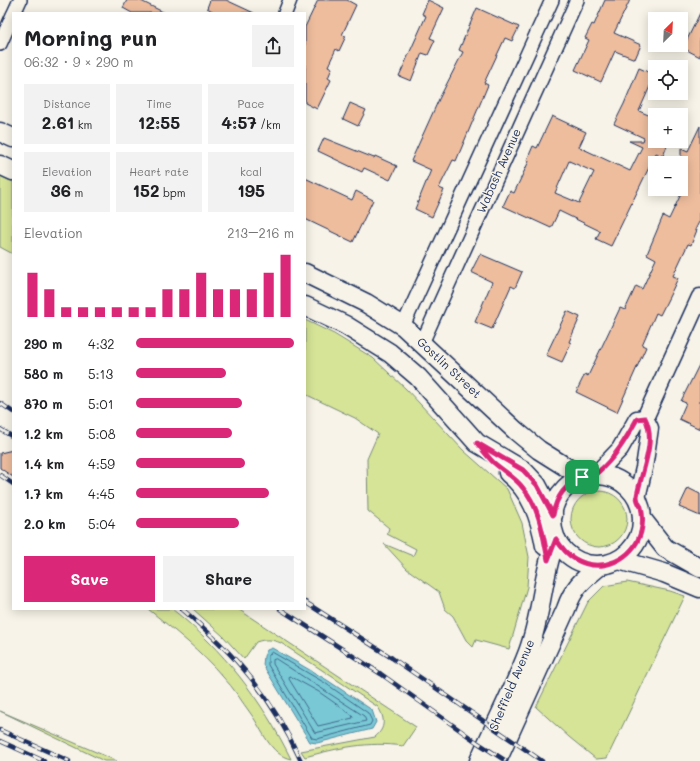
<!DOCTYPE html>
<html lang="en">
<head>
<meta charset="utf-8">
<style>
	:root { --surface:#fff; --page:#f2f2f2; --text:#202124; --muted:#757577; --accent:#db2777 }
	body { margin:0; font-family:Mali,sans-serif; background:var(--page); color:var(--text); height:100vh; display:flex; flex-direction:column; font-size:15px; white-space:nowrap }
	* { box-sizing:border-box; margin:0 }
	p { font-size:13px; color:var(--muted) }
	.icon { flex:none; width:22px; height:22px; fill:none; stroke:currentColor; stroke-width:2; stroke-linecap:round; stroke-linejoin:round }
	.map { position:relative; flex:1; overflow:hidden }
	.panel { position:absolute; left:12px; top:12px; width:294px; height:598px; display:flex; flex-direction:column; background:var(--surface); border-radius:0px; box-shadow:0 2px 10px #0003 }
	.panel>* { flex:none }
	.needle { width:26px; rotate:24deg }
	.buttons { position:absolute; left:648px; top:12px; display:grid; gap:8px }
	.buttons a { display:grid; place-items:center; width:40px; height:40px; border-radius:0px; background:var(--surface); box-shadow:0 2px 10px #0003; font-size:20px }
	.pin { position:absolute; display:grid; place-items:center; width:34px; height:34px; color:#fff; margin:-17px; border-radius:8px; box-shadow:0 2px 6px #0006 }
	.round { display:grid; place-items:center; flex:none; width:42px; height:42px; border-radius:0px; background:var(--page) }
	.summary { display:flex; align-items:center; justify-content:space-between; height:68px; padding:0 12px }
	h1 { font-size:22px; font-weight:700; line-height:30px }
	.stats { display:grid; grid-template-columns:repeat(3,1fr); gap:6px; height:68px; padding:4px 12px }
	.stats div { display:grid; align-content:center; border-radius:0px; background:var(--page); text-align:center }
	.stats b { font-size:17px; font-weight:700 }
	.stats small { font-size:11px; font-weight:400 }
	.stats p { font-size:11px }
	.chart { height:112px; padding:8px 12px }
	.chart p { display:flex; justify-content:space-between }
	.chart svg { width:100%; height:72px; margin-top:4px; stroke:var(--accent); stroke-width:6 }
	.action { display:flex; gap:8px; margin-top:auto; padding:8px 12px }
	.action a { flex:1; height:46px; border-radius:0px; background:var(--accent); color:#fff; font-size:16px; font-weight:700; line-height:46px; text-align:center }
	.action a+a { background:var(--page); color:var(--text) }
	ul { padding:0 12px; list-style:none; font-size:13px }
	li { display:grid; grid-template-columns:64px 48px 1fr; align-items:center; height:30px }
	li i { height:10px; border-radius:5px; background:var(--accent) }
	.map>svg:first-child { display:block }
	.green { fill:#d6e497; stroke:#788a7a }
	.water { fill:#79c8d5; stroke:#538ba5 }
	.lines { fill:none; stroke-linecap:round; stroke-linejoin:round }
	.shore { stroke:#416c8e; stroke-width:1 }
	.building { fill:#eebd9e; stroke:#1b2f5e; fill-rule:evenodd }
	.minor-casing { stroke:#1b2f5e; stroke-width:16 }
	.tertiary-casing { stroke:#1b2f5e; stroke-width:19 }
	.secondary-casing { stroke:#1b2f5e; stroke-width:21 }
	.minor { stroke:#f7f3e8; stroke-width:13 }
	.tertiary { stroke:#f7f3e8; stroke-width:16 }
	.secondary { stroke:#f7f3e8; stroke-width:18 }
	.rail-casing { stroke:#1b2f5e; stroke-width:4.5 }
	.rail { stroke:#f7f3e8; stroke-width:3; stroke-dasharray:9; stroke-linecap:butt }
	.route-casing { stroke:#fff; stroke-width:8 }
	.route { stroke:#db2777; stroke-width:5 }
	.labels { text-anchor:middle; stroke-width:3; stroke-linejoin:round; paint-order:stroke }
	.street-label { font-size:12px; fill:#1b2f5e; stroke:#f7f3e8 }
</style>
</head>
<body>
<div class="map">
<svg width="700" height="761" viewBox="0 0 700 761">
	<rect width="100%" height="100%" fill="#f7f3e8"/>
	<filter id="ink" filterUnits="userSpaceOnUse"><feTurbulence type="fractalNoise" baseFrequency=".025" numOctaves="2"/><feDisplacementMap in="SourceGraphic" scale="8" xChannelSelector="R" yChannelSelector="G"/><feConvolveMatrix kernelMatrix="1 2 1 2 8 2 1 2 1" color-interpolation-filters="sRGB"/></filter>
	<g filter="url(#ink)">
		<g class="green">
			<path d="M 0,176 L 13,182 L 13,254 L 0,247 Z"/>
			<path d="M 305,320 L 334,334 L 373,358 L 406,389 L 463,450 L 507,489 L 522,523 L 529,557 L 527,587 L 509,649 L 476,640 L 473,647 L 466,640 L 453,616 L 445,609 L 439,592 L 407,569 L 384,544 L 413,556 L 416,549 L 387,534 L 389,528 L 368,511 L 367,459 L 378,434 L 355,418 L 305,394 Z"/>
			<circle cx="599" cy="519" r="28"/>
			<path d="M 627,582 L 670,591 L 685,596 L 607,758 L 596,759 L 569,737 L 536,707 L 588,602 L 604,586 Z"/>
			<path d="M 148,609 L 172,609 C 223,649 262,700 291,759 C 270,755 262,729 251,714 C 242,702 234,688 223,677 C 201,651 174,630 148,609 Z"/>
			<path d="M 193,609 L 238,609 L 416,727 L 403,746 C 369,741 337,748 305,757 L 301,751 L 375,737 C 386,728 385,718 378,707 L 281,643 C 271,639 265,639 256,642 L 244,659 L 223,636 Z"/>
			<path d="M 0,711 L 117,761 L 104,761 Z"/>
		</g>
		<path class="water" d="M 272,648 L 327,680 L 372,710 L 376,722 L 372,729 L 317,743 L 310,742 L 263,665 L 264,656 L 267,650 Z"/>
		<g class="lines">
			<g class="shore">
				<path d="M 272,652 L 325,683 L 368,713 L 372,721 L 370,725 L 317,739 L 312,738 L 268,665 L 268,657 Z"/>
				<path d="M 276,659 L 364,716 L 366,721 L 315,733 L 273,664 L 273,660 Z"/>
				<path d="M 290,676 L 319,692 L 352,715 L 353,718 L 318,726 L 289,679 Z"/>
			</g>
		</g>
		<g class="building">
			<path d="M 127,0 L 139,0 L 165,13 L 132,13 L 123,8 Z"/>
			<path d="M 210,0 L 226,0 L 254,13 L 216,13 L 207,8 Z"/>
			<path d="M 318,0 L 347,0 L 356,5 L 342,35 L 346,36 L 339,51 L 336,49 L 328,66 L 332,68 L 328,78 L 331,80 L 317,109 L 305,103 L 305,27 Z"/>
			<path d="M 428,0 L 444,8 L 430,38 L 435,40 L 428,55 L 422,53 L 411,81 L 399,76 L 426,16 L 422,14 Z"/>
			<path d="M 605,0 L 630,0 L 614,33 L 641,45 L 635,59 L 615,51 L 601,82 L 575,70 L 589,40 L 585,38 L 592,24 L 594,25 Z"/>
			<path d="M 477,8 L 519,27 L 512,41 L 505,38 L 484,83 L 488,85 L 456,161 L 453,160 L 439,188 L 444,190 L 432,217 L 415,209 L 431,170 L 411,161 L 439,99 L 463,52 L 459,50 Z"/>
			<path d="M 700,13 L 700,57 L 683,48 Z"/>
			<path d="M 639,68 L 655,75 L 639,111 L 653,117 L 655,114 L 655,141 L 669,141 L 663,156 L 656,153 L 611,246 L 596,239 L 600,231 L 559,211 L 551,228 L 503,206 L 510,191 L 514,193 L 529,161 L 527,160 L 533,146 L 537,148 L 552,116 L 586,132 L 579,147 L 630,171 L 642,147 L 629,141 L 643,141 L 644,138 L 614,124 L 624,104 ZM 569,161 L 594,172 L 579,203 L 555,193 Z"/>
			<path d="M 350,103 L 366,110 L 358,126 L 343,119 Z"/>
			<path d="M 700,126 L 700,220 L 695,230 L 697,230 L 691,245 L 688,244 L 673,276 L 678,278 L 670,295 L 660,315 L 656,313 L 642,345 L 646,347 L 617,412 L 576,392 L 585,374 L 588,376 L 620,308 L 625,310 L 636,286 L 642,289 L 656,259 L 647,254 L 663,216 L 669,219 L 681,194 L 681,148 L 688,151 Z"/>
			<path d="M 324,138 L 374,158 L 375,156 L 397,166 L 390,180 L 364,168 L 362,172 L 318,151 Z"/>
			<path d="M 305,178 L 352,200 L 356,191 L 373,200 L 353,242 L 305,219 Z"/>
			<path d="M 480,254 L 522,272 L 515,288 L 511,286 L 492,329 L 475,322 L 492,282 L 471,272 Z"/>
			<path d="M 567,311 L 580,317 L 569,342 L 571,343 L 562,362 L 546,355 Z"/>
			<path d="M 700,363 L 700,429 L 679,419 L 686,403 L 681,401 Z"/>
			<path d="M 13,450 L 13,477 L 0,468 L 0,453 Z"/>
			<path d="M 688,488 L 700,494 L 700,516 L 679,507 Z"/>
		</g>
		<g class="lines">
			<g class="minor-casing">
				<g id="minor">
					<path d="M 14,13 L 20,0"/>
					<path d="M 285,13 L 290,0"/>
					<path d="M 0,44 L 13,15"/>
					<path d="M 403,326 L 552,0"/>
					<path d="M 422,343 L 577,0"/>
				</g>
			</g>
			<g class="tertiary-casing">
				<g id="tertiary">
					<path d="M 645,418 L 700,297"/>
					<path d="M 595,475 L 620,449 L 637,419 L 645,418"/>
					<path d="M 637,498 L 644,468 L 650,428 L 645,418"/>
				</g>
			</g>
			<g class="secondary-casing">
				<g id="secondary">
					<path d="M 0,132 L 13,138"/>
					<path d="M 0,165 L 13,171"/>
					<path d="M 305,273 L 366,303 L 403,326 L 516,431 L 539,450 L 582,477"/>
					<path d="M 305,306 L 345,325 L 390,353 L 418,377 L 477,443 L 523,470 L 537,485 L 553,515"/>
					<path d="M 508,473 C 531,491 540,517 545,546"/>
					<circle cx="597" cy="520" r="45"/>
					<path d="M 643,520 L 665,548 L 700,568"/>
					<path d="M 619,560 L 664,573 L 700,588"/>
					<path d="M 479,761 C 495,724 514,689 528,652 C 542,615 542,575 556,539"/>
					<path d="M 497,761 L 566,609 C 574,586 583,580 601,565"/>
				</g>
			</g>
			<use href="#minor" class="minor"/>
			<use href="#tertiary" class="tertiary"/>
			<use href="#secondary" class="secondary"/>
			<g class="rail-casing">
				<g id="rail">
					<path d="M 0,403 L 13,412"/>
					<path d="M 0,429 L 13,437"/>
					<path d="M 0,475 L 13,484"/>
					<path d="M 305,602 L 392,658 L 542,761"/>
					<path d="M 182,609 C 237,656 271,695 301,761"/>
					<path d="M 280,609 L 381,674 L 478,743 L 506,761"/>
					<path d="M 0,730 L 69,761"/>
					<path d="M 0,741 L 44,761"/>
				</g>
			</g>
			<use href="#rail" class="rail"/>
		</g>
	</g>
	<g class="lines" filter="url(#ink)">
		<g class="route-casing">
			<path id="route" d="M 645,418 C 657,441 641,472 637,496 C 637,500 639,504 641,507 C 643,515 643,524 641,532 C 633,560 601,574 575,559 C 566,554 561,547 556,539 L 548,560 C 543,535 540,508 523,488 C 515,477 503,471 493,462 C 487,456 482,449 477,443 L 523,470 L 537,485 L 553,515 C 556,498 565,484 582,478 C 587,476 593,477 597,473 C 615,458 626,439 637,419 Z"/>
		</g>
		<use href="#route" class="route"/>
	</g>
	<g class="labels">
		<g class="street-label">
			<text transform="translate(499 171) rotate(-66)" y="4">Wabash Avenue</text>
			<text transform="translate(449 368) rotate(43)" y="4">Gostlin Street</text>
			<text transform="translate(512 685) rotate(-67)" y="4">Sheffield Avenue</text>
		</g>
	</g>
</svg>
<div class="buttons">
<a><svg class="needle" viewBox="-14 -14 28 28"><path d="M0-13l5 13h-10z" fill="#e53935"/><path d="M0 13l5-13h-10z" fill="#757577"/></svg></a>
<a><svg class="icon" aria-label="locate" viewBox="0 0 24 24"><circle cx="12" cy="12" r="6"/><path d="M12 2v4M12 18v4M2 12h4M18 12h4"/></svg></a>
<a>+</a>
<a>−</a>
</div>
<div class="pin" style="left:582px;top:477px;background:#1e9e55"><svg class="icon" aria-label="arrive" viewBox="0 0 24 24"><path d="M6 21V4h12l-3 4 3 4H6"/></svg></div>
<section class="panel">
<div class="summary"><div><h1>Morning run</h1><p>06:32 · 9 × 290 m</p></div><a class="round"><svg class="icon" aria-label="share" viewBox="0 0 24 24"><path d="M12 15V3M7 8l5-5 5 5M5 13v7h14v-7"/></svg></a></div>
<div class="stats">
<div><p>Distance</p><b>2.61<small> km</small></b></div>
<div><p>Time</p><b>12:55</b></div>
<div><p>Pace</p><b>4:57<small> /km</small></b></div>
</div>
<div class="stats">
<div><p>Elevation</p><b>36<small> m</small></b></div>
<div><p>Heart rate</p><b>152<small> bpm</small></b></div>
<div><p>kcal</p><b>195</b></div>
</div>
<div class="chart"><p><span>Elevation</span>213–216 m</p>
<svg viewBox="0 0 160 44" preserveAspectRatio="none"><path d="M5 44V17M15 44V27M25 44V38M35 44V38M45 44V38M55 44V38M65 44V38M75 44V38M85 44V27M95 44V27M105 44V17M115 44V27M125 44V27M135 44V27M145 44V17M155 44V6"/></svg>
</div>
<ul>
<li><b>290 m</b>4:32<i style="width:100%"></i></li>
<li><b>580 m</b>5:13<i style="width:57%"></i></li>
<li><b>870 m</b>5:01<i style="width:67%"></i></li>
<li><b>1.2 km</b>5:08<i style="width:61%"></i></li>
<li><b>1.4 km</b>4:59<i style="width:69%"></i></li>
<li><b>1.7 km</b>4:45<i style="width:84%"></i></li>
<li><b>2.0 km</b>5:04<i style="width:65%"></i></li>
</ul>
<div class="action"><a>Save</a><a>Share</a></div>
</section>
</div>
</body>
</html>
